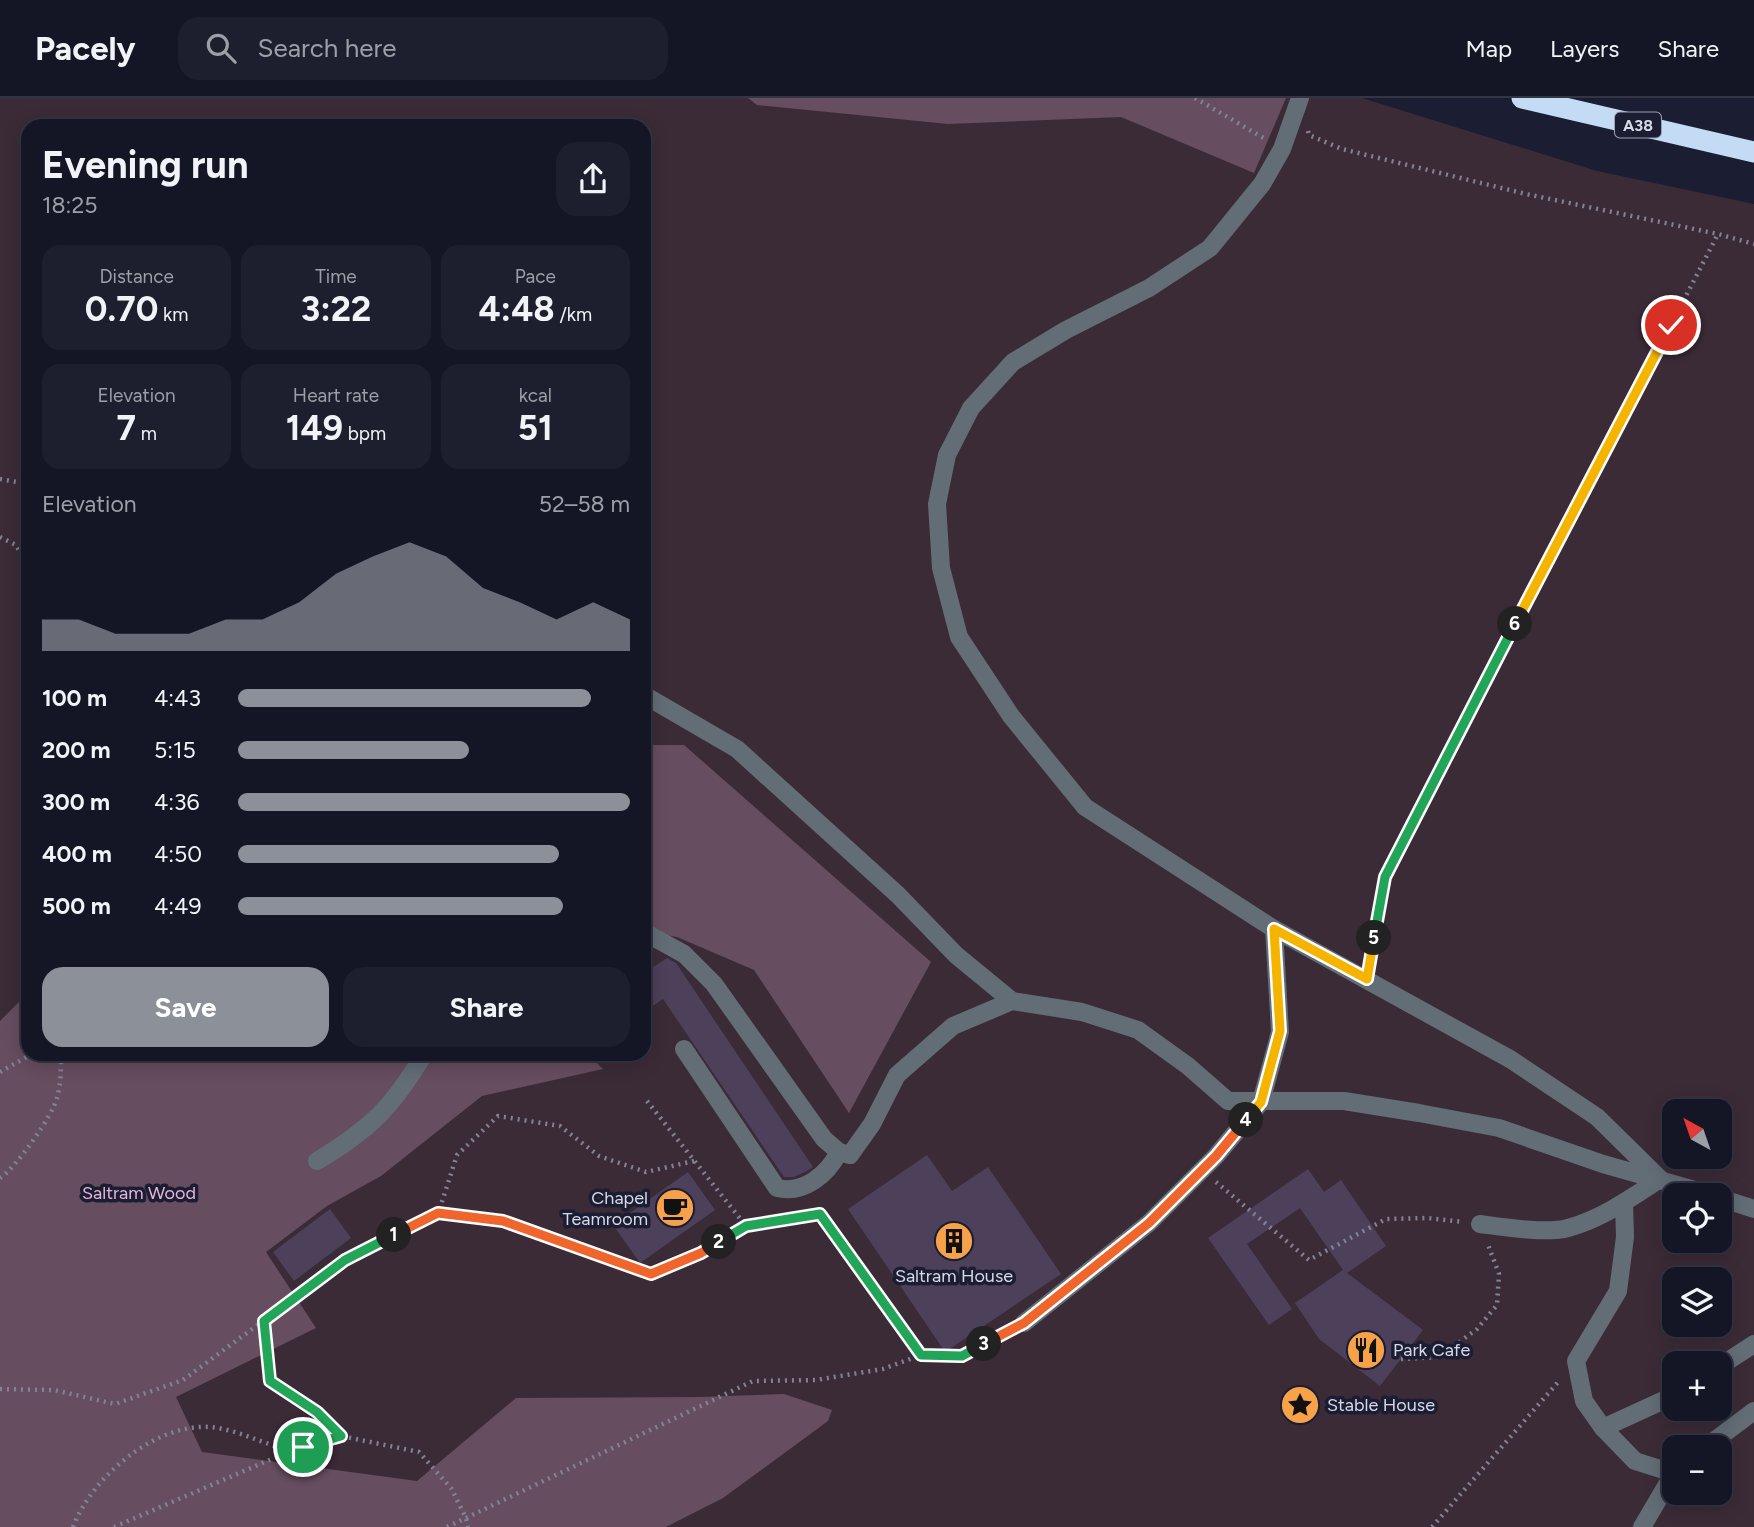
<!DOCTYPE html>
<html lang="en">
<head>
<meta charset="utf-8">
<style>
	:root { --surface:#141626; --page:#1d1f2e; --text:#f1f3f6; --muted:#9d9fa7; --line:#333543; --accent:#8c9099 }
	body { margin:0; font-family:Figtree,sans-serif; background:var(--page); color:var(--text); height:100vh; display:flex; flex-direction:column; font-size:26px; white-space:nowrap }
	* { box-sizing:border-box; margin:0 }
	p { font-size:23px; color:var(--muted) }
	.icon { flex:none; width:38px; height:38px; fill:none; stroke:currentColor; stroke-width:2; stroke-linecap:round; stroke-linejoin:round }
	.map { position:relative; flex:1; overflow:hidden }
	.drawer { position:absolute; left:21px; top:21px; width:630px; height:942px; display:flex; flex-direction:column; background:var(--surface); border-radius:21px; box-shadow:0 4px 18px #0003,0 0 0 2px var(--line) }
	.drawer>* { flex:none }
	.needle { width:46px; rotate:320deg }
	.controls { position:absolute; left:1662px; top:1001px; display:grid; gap:14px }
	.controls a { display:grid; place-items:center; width:70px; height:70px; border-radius:14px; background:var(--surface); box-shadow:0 4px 18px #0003,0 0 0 2px var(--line); font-size:35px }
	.pin { position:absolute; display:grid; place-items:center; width:60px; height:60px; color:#fff; margin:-30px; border:4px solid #fff; border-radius:50%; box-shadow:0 2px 7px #0007 }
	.km { position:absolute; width:35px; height:35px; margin:-18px; border-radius:50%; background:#222; color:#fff; font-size:19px; line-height:35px; text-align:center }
	.round { display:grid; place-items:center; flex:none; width:74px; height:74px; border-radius:21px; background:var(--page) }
	.headline { display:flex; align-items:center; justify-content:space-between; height:119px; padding:0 21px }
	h1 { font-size:38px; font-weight:700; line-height:52px }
	.stats { display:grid; grid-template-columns:repeat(3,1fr); gap:10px; height:119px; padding:7px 21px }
	.stats div { display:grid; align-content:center; border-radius:18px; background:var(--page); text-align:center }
	.stats b { font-size:35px; font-weight:700 }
	.stats small { font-size:19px; font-weight:400 }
	.stats p { font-size:19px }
	.chart { height:196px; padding:14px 21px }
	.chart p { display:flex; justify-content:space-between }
	.chart svg { width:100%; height:126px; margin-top:7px; fill:var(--accent); opacity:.7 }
	.button { display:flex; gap:14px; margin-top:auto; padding:14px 21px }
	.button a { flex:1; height:80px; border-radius:21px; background:var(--accent); color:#fff; font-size:28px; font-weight:700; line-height:80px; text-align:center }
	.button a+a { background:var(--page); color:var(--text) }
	ul { padding:0 21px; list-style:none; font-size:23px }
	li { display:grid; grid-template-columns:112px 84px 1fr; align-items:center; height:52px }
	li i { height:18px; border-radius:9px; background:var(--accent) }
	header { display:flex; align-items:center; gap:42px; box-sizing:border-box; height:98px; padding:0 35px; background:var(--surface); border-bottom:2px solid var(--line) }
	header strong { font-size:33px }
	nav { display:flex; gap:38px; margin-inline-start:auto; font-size:24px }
	.search { width:490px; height:63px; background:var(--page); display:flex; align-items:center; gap:18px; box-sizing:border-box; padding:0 24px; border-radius:21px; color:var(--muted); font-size:26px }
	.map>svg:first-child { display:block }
	.green { fill:#3b2b37; fill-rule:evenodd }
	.forest { fill:#664d5f }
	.building { fill:#4d405a }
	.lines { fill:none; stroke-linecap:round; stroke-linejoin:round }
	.path { stroke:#818396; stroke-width:4.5; stroke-dasharray:2 5; stroke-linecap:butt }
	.minor { stroke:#636d76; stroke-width:18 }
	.highway { stroke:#c3dbf4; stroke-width:21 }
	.split-1-casing { stroke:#fff; stroke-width:14 }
	.split-2-casing { stroke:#fff; stroke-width:14 }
	.split-3-casing { stroke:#fff; stroke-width:14 }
	.split-4-casing { stroke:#fff; stroke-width:14 }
	.split-5-casing { stroke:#fff; stroke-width:14 }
	.split-6-casing { stroke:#fff; stroke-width:14 }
	.split-7-casing { stroke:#fff; stroke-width:14 }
	.split-1 { stroke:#22a559; stroke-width:9 }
	.split-2 { stroke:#f0652b; stroke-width:9 }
	.split-3 { stroke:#22a559; stroke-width:9 }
	.split-4 { stroke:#f0652b; stroke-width:9 }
	.split-5 { stroke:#f5b400; stroke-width:9 }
	.split-6 { stroke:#22a559; stroke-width:9 }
	.split-7 { stroke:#f5b400; stroke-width:9 }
	.labels { text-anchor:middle; stroke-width:7; stroke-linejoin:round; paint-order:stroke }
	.shield { fill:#1b1d33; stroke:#9fa1b2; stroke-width:2 }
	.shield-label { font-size:16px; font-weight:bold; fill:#d7d9e9 }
	.park-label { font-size:18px; fill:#e7b5da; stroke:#1b1d33 }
	.poi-label { font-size:18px; fill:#d7d9e9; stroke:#1b1d33; text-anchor:start }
</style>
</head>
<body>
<header>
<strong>Pacely</strong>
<div class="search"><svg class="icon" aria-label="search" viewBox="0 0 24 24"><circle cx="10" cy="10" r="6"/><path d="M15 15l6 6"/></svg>Search here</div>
<nav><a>Map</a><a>Layers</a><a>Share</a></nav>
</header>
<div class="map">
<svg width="1754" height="1429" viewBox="0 0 1754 1429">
	<rect width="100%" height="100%" fill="#1b1d33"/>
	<path class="green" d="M 0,0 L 1362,0 L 1597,73 L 1754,106 L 1754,1429 L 0,1429 ZM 28,28 L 644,28 L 644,956 L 28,956 ZM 1675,1013 L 1720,1013 L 1720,1059 L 1675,1059 ZM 1675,1097 L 1720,1097 L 1720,1143 L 1675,1143 ZM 1675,1181 L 1720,1181 L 1720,1227 L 1675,1227 ZM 1675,1265 L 1720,1265 L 1720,1311 L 1675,1311 ZM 1675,1349 L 1720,1349 L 1720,1395 L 1675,1395 Z"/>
	<g class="forest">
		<path d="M 748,0 L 1286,0 L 1254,75 L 1121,19 L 948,26 L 757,7 Z"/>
		<path d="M 644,647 L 684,647 L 931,864 L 849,1015 L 754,872 L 677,839 L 644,833 Z"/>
		<path d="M 28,895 L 28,956 L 588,956 L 603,971 L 482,998 L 381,1078 L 327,1108 L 266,1154 L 316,1230 L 176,1299 L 202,1354 L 417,1383 L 516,1300 L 700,1299 L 784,1296 L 832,1312 L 828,1323 L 723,1400 L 666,1429 L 0,1429 L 0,923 Z"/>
	</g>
	<g class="building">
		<path d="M 667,860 L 676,865 L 813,1069 L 807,1073 L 794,1079 L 784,1079 L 663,901 L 644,914 L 644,875 Z"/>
		<path d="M 927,1057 L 952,1093 L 988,1069 L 1061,1176 L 945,1254 L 848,1111 Z"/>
		<path d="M 1308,1071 L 1324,1094 L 1341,1082 L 1386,1148 L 1347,1175 L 1423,1232 L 1380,1288 L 1319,1241 L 1295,1205 L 1343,1172 L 1300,1110 L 1247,1146 L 1292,1211 L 1269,1227 L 1208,1140 Z"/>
		<path d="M 688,1074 L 715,1112 L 640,1165 L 613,1127 Z"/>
		<path d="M 330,1111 L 351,1140 L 294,1183 L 273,1154 Z"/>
	</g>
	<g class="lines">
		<g class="path">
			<path d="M 1195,0 L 1267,42"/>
			<path d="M 1308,33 L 1309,37 L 1342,51 L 1526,96 L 1718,136 L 1754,146"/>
			<path d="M 0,381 L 28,386"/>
			<path d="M 0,439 L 16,447 L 28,468"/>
			<path d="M 1370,864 L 1385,779 L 1718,136"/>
			<path d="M 0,974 L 32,956"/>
			<path d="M 647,1003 L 746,1128 L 820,1116 L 921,1257 L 962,1258 L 1008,1234"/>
			<path d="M 694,1063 L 646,1074 L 599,1058 L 560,1028 L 498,1018 L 457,1057 L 438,1116 L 503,1123 L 651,1176 L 701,1155 L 746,1128"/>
			<path d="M 0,1080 C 15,1071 53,1017 57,1000 C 61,986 61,970 61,956"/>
			<path d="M 1216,1084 L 1309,1162 L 1386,1121 L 1428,1120 L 1463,1124"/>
			<path d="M 438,1116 L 345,1162 L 264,1223 L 270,1283 L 317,1314 L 341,1338 L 419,1354 L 451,1390 L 466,1420 L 468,1429"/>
			<path d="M 1401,1261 L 1439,1259 L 1477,1231 L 1497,1207 L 1499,1176 L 1487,1144"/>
			<path d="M 0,1291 L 54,1292 L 115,1306 L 183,1282 L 263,1223"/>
			<path d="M 73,1429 C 92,1378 160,1320 218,1330 C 235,1333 252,1340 269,1346 C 274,1348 283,1353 289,1353 C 299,1353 328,1342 340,1338"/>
			<path d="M 114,1429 L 288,1354"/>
			<path d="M 447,1429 L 753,1283 L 816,1282 L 883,1271 L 921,1257"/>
			<path d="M 1432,1429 L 1559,1283"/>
		</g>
		<g class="minor">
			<path d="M 1300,0 L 1282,51 L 1262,86 L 1210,150 L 1149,190 L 1066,232 L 1013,264 L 971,310 L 947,357 L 937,406 L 941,470 L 959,539 L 1011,618 L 1085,709 L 1274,831 L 1510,961 L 1597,1019 L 1660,1081"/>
			<path d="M 644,597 L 737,651 L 898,797 L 956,857 L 1012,903 L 1082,914 L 1138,932 L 1188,968 L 1228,1003 L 1344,1003 L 1419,1015 L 1499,1030 L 1603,1066 L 1712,1097"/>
			<path d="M 644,834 L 684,856 L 714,886 L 824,1041 L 839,1054 L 850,1057 L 872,1026 L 897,977 L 953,928 L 1012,903"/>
			<path d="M 684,951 L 777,1090 C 804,1096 827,1077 839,1054"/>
			<path d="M 317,1063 C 370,1031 392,1010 424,956"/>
			<path d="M 1720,1100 L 1754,1111"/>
			<path d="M 1624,1105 L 1625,1139 L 1618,1193 L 1576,1263 L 1584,1303 L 1603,1330 L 1635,1363 L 1673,1375"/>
			<path d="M 1480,1126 C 1503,1129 1546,1136 1568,1130 C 1601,1121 1631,1100 1660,1081"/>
			<path d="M 1024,1225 L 1149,1125 L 1216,1058 L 1261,1004 L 1280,934 L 1274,831"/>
			<path d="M 1720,1268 L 1754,1246"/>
			<path d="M 1603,1330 L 1675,1297"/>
			<path d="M 1706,1349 L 1754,1313"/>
			<path d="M 1642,1429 L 1675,1373"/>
		</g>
		<path class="highway" d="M 1522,0 L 1754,54"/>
	</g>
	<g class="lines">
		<g class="split-1-casing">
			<path id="split-1" d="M 303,1349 L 341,1338 L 317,1314 L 270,1283 L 264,1223 L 345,1162 L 394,1137"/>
		</g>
		<g class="split-2-casing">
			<path id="split-2" d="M 394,1137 L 438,1115 L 503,1123 L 651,1176 L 701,1155 L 719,1144"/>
		</g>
		<g class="split-3-casing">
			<path id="split-3" d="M 719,1144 L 746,1128 L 820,1116 L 921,1257 L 962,1258 L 984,1246"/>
		</g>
		<g class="split-4-casing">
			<path id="split-4" d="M 984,1246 L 1024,1225 L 1149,1125 L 1216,1058 L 1246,1022"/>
		</g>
		<g class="split-5-casing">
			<path id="split-5" d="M 1246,1022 L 1261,1004 L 1280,933 L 1274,831 L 1367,881 L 1374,840"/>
		</g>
		<g class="split-6-casing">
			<path id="split-6" d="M 1374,840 L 1385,779 L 1515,526"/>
		</g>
		<g class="split-7-casing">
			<path id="split-7" d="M 1515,526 L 1671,227"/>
		</g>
		<use href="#split-1" class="split-1"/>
		<use href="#split-2" class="split-2"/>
		<use href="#split-3" class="split-3"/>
		<use href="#split-4" class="split-4"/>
		<use href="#split-5" class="split-5"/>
		<use href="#split-6" class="split-6"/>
		<use href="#split-7" class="split-7"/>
	</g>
	<defs>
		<g id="cafe-disc" transform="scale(2.0125)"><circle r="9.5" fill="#f7a149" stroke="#1b1d33"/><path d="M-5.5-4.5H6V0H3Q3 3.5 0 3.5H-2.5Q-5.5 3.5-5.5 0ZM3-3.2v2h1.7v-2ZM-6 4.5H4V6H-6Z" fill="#111"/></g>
		<g id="building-disc" transform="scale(2.0125)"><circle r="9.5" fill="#f7a149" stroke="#1b1d33"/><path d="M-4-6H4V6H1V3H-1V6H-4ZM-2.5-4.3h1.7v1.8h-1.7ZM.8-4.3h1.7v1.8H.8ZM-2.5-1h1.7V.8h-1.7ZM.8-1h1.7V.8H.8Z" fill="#111"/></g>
		<g id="restaurant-disc" transform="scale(2.0125)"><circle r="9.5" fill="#f7a149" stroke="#1b1d33"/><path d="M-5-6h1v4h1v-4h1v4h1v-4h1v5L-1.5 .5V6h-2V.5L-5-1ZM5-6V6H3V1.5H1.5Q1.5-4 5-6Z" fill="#111"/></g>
		<g id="sight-disc" transform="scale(2.0125)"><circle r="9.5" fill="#f7a149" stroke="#1b1d33"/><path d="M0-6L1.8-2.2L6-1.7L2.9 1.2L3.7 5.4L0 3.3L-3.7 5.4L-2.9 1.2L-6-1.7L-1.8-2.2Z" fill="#111"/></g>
	</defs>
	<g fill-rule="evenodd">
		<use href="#cafe-disc" x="675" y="1110"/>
		<use href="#building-disc" x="954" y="1143"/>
		<use href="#restaurant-disc" x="1366" y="1252"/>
		<use href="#sight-disc" x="1300" y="1307"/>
	</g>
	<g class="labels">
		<rect class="shield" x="1615" y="14.5" width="46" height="25" rx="5"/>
		<g class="shield-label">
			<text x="1638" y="33">A38</text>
		</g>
		<g class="park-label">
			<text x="139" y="1101">Saltram Wood</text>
		</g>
		<g class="poi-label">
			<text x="648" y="1106" text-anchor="end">Chapel<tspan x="648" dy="21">Teamroom</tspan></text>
			<text x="954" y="1184" text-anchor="middle">Saltram House</text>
			<text x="1393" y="1258">Park Cafe</text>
			<text x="1327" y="1313">Stable House</text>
		</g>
	</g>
</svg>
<div class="controls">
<a><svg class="needle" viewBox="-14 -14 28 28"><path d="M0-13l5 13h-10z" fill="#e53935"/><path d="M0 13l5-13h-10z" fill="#9d9fa7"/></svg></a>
<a><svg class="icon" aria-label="locate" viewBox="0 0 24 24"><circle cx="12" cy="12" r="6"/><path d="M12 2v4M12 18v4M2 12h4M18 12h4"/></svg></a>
<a><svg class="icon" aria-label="layers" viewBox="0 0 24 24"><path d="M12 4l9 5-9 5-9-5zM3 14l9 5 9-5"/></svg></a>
<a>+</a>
<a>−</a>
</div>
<div class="pin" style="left:303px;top:1349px;background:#1e9e55"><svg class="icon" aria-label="arrive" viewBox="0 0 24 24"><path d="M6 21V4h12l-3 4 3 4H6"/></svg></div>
<div class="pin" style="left:1671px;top:227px;background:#d93025"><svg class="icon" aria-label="check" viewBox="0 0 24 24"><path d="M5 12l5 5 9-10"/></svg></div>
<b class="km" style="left:394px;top:1137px">1</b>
<b class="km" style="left:719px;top:1144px">2</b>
<b class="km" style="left:984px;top:1246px">3</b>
<b class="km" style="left:1246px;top:1022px">4</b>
<b class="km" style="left:1374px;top:840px">5</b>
<b class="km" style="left:1515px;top:526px">6</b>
<section class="drawer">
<div class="headline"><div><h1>Evening run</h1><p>18:25</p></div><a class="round"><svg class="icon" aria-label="share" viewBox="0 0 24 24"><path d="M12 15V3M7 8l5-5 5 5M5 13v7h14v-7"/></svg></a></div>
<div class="stats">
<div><p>Distance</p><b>0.70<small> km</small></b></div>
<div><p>Time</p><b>3:22</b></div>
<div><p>Pace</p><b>4:48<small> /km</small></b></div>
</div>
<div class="stats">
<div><p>Elevation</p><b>7<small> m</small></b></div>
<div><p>Heart rate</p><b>149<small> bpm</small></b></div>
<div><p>kcal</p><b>51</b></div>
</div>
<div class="chart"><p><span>Elevation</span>52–58 m</p>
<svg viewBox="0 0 160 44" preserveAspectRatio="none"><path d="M0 44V33L10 33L20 38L30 38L40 38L50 33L60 33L70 27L80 17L90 11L100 6L110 11L120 22L130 27L140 33L150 27L160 33V44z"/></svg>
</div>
<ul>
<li><b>100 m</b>4:43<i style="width:90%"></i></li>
<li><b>200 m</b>5:15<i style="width:59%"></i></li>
<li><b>300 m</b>4:36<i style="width:100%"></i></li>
<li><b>400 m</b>4:50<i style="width:82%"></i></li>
<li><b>500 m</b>4:49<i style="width:83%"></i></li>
</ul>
<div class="button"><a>Save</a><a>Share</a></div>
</section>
</div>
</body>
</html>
